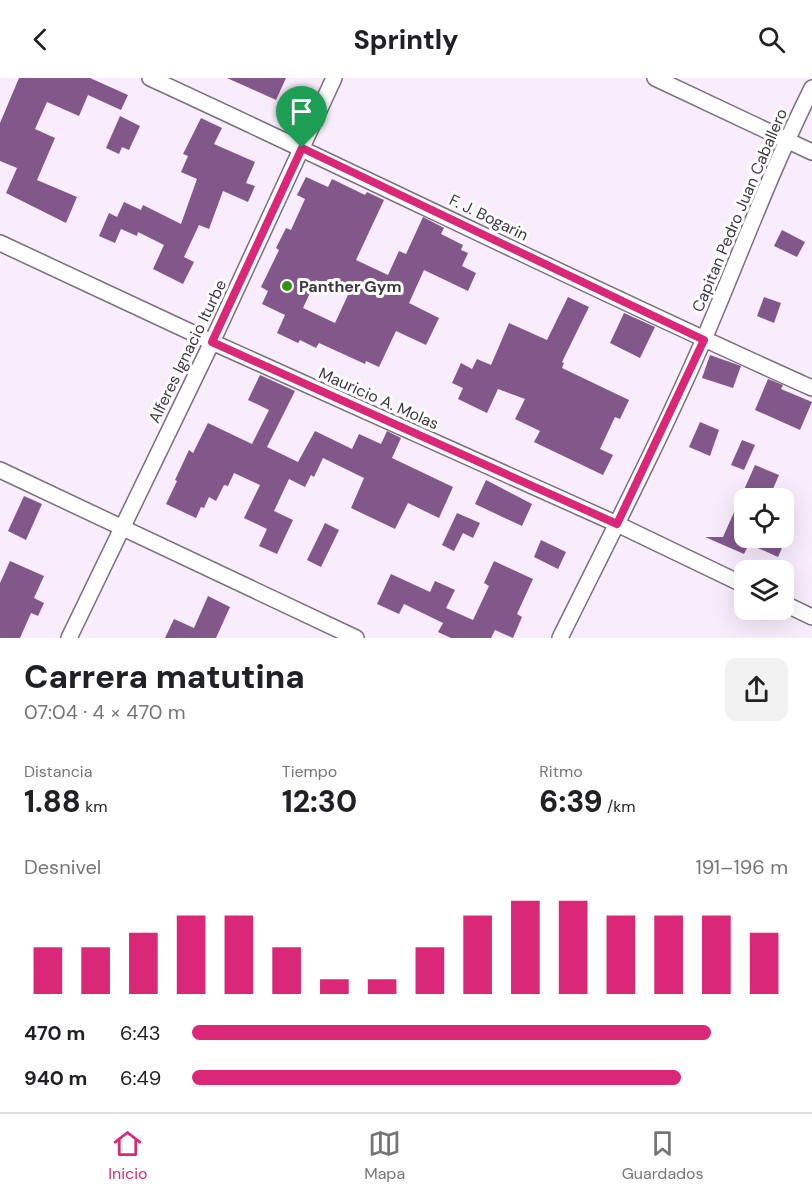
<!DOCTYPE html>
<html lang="es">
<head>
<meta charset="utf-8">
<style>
	:root { --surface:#fff; --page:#f2f2f2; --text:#202124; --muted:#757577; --line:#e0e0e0; --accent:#db2777 }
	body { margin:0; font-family:"DM Sans",sans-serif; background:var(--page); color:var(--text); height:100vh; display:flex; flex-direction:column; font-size:22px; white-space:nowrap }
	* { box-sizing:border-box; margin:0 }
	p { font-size:20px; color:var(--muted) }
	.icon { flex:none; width:33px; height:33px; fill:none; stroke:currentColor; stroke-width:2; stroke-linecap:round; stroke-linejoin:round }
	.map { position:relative; height:560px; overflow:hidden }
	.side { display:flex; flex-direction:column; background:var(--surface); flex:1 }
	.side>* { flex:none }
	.fabs { position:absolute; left:734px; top:410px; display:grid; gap:12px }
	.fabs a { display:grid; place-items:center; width:60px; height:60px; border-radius:12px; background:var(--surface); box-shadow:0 6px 24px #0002; font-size:30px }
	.pin { position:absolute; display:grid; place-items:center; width:51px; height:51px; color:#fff; margin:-62px -26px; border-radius:50% 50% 50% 0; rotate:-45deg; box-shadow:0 0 6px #0007 }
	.pin .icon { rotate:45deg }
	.round { display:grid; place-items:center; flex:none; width:63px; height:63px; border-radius:12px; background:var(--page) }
	.head { display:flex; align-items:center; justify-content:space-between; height:102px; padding:0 24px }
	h1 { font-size:33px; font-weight:800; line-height:45px }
	.metrics { display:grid; grid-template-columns:repeat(3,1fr); gap:9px; height:102px; padding:6px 24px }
	.metrics div { display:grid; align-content:center }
	.metrics b { font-size:30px; font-weight:800 }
	.metrics small { font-size:16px; font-weight:400 }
	.metrics p { font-size:16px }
	.chart { height:168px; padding:12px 24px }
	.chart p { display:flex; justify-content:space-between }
	.chart svg { width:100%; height:108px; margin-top:6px; stroke:var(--accent); stroke-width:6 }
	ul { padding:0 24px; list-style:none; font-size:20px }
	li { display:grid; grid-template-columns:96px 72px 1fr; align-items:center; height:45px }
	li i { height:15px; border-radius:8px; background:var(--accent) }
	header { display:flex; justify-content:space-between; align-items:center; height:78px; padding:0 24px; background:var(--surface); font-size:27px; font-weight:800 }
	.tab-bar { display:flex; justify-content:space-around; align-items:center; height:84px; border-top:2px solid var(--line); background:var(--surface); font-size:16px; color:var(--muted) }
	.tab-bar a { display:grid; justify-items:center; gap:3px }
	.tab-bar .selected { color:var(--accent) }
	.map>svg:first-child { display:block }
	.building { fill:#82588b; fill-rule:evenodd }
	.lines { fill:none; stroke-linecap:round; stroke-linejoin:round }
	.street-casing { stroke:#7a6f7d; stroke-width:18 }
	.street { stroke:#fff; stroke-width:15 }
	.route-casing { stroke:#fff; stroke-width:12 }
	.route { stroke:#db2777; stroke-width:8 }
	.poi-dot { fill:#319519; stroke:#fefefe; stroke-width:2 }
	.labels { text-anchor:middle; stroke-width:6; stroke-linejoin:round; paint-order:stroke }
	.street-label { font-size:16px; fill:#3d383e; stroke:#fefefe }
	.poi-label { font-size:16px; font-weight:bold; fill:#3d383e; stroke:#fefefe; text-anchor:start }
</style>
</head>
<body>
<header><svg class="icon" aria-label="back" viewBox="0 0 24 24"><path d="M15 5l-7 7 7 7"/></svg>Sprintly<svg class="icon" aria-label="search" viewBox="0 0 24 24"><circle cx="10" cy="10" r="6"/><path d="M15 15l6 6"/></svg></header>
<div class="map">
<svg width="812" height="560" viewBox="0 0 812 560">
	<rect width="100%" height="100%" fill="#f9ecfc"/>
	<g class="building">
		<path d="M 19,0 L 90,0 L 128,17 L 121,32 L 88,17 L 79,38 L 47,24 L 35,51 L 55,60 L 37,102 L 77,119 L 66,145 L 6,115 L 17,90 L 0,83 L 0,45 Z"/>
		<path d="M 227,0 L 286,0 L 276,22 Z"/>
		<path d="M 120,38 L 140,48 L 129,72 L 122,69 L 119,76 L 106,70 Z"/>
		<path d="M 201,40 L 222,50 L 214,66 L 255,84 L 246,105 L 255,108 L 248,124 L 223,113 L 209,151 L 199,147 L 184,179 L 194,184 L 183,206 L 153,191 L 164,167 L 138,154 L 137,158 L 121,151 L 115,165 L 99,158 L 109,135 L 117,139 L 124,124 L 141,132 L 143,127 L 181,146 L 197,101 L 181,94 L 188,78 L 183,76 Z"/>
		<path d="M 306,99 L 328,109 L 332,101 L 365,117 L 367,114 L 384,122 L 356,182 L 388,197 L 399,173 L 406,176 L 423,139 L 444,150 L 441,156 L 463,167 L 461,172 L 468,175 L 462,188 L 476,195 L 468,213 L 424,192 L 409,225 L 439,240 L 426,267 L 396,253 L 379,289 L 366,283 L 365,286 L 319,265 L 316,270 L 300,262 L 298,265 L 277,255 L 285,237 L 262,226 L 268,213 L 261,209 L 279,172 L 276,170 L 286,150 L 291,152 L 305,121 L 297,117 ZM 316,202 L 348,217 L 335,245 L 303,230 Z"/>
		<path d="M 782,152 L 805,164 L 797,179 L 774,168 Z"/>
		<path d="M 568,219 L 589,229 L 562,284 L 564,285 L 562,290 L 629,322 L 620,341 L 615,339 L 600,371 L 613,377 L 603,397 L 534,364 L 540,353 L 515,341 L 525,321 L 498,311 L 487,335 L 458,321 L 463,310 L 452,305 L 461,285 L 472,291 L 477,281 L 491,287 L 509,245 L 547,262 Z"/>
		<path d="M 764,219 L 781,225 L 774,245 L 757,238 Z"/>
		<path d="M 624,235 L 655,249 L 640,280 L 610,265 Z"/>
		<path d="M 710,277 L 741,288 L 733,310 L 702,300 Z"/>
		<path d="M 260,297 L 295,313 L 267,369 L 298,384 L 315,353 L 352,371 L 359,356 L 381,366 L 387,353 L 401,360 L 392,380 L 453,409 L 439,440 L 408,425 L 395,451 L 351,430 L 364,400 L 323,380 L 314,399 L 311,397 L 305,409 L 289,401 L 274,433 L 293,442 L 277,476 L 259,468 L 267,451 L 244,440 L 260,407 L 234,395 L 228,408 L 224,407 L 216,423 L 209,419 L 204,430 L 201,429 L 196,440 L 166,426 L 177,403 L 175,402 L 189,372 L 193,375 L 208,345 L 252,366 L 269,332 L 248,322 Z"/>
		<path d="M 768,301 L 783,307 L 781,311 L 812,324 L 800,352 L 755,332 Z"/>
		<path d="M 700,344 L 719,352 L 710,378 L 689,369 Z"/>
		<path d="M 742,362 L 755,367 L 744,392 L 731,387 Z"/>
		<path d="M 755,387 L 779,397 L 769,420 L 744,420 L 744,459 L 787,459 L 778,479 L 749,466 L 744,476 L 705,459 L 723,459 Z"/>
		<path d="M 486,402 L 532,426 L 522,448 L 475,426 Z"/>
		<path d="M 24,418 L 42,426 L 26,462 L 8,453 Z"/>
		<path d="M 457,435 L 480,445 L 473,460 L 463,455 L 454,473 L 442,467 Z"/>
		<path d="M 325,445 L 339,452 L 321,489 L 307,482 Z"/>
		<path d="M 541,462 L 566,474 L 558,491 L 534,479 Z"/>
		<path d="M 10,483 L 44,498 L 34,520 L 44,525 L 38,538 L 31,535 L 20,560 L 0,560 L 0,505 Z"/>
		<path d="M 494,483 L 533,501 L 517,536 L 522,539 L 513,560 L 495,552 L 491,560 L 451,560 L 438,554 L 443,545 L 404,526 L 399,536 L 377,526 L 391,496 L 430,514 L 435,503 L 455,512 L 446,530 L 473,542 L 489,508 L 484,505 Z"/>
		<path d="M 208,518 L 230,529 L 216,560 L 165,560 L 174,541 L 194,550 Z"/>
	</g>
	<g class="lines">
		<g class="street-casing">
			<g id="street">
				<path d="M 150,0 C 372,102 590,211 812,310"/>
				<path d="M 655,0 L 812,74"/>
				<path d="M 0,165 L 212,264 L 617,446 L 744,507"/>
				<path d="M 0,392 L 356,560"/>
				<path d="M 783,525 L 812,539"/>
				<path d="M 69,560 L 212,264 L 334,0"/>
				<path d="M 560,560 C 609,461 660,362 704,261 C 740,177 771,92 812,10"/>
			</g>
		</g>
		<use href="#street" class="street"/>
	</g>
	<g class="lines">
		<g class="route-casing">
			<path id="route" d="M 302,70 L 704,262 L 617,446 L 212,264 Z"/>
		</g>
		<use href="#route" class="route"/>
	</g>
	<circle class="poi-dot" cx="287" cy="208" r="6"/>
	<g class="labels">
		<g class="street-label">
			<text transform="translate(739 132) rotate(-67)" y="6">Capitan Pedro Juan Caballero</text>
			<text transform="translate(489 139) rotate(26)" y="6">F. J. Bogarin</text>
			<text transform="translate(187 273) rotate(-64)" y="6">Alferes Ignacio Iturbe</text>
			<text transform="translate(379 320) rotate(24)" y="6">Mauricio A. Molas</text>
		</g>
		<g class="poi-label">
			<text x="299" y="214">Panther Gym</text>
		</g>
	</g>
</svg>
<div class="fabs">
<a><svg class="icon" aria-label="locate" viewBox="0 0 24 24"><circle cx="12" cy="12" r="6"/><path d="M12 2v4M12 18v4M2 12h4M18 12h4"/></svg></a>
<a><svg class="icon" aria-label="layers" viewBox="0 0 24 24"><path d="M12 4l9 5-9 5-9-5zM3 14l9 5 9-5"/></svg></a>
</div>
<div class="pin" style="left:302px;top:70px;background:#1e9e55"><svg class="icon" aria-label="arrive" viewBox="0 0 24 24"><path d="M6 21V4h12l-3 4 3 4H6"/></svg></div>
</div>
<section class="side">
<div class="head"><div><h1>Carrera matutina</h1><p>07:04 · 4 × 470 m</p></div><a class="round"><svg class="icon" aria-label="share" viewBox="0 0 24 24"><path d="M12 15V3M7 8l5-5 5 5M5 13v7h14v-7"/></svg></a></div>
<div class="metrics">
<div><p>Distancia</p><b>1.88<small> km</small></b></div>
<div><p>Tiempo</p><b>12:30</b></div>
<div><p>Ritmo</p><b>6:39<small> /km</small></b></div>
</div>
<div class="chart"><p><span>Desnivel</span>191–196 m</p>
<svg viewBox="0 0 160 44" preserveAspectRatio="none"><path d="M5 44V25M15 44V25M25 44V19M35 44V12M45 44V12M55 44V25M65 44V38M75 44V38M85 44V25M95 44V12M105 44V6M115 44V6M125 44V12M135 44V12M145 44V12M155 44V19"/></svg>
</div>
<ul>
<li><b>470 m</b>6:43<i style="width:87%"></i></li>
<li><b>940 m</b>6:49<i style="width:82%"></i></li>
</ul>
</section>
<nav class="tab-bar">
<a class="selected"><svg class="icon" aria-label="home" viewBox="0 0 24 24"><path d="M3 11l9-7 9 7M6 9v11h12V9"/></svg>Inicio</a>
<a><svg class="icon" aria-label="map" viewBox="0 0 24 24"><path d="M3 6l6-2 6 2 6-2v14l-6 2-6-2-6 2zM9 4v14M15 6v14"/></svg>Mapa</a>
<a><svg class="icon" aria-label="saved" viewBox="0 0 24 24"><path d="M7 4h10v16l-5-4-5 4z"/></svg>Guardados</a>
</nav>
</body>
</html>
